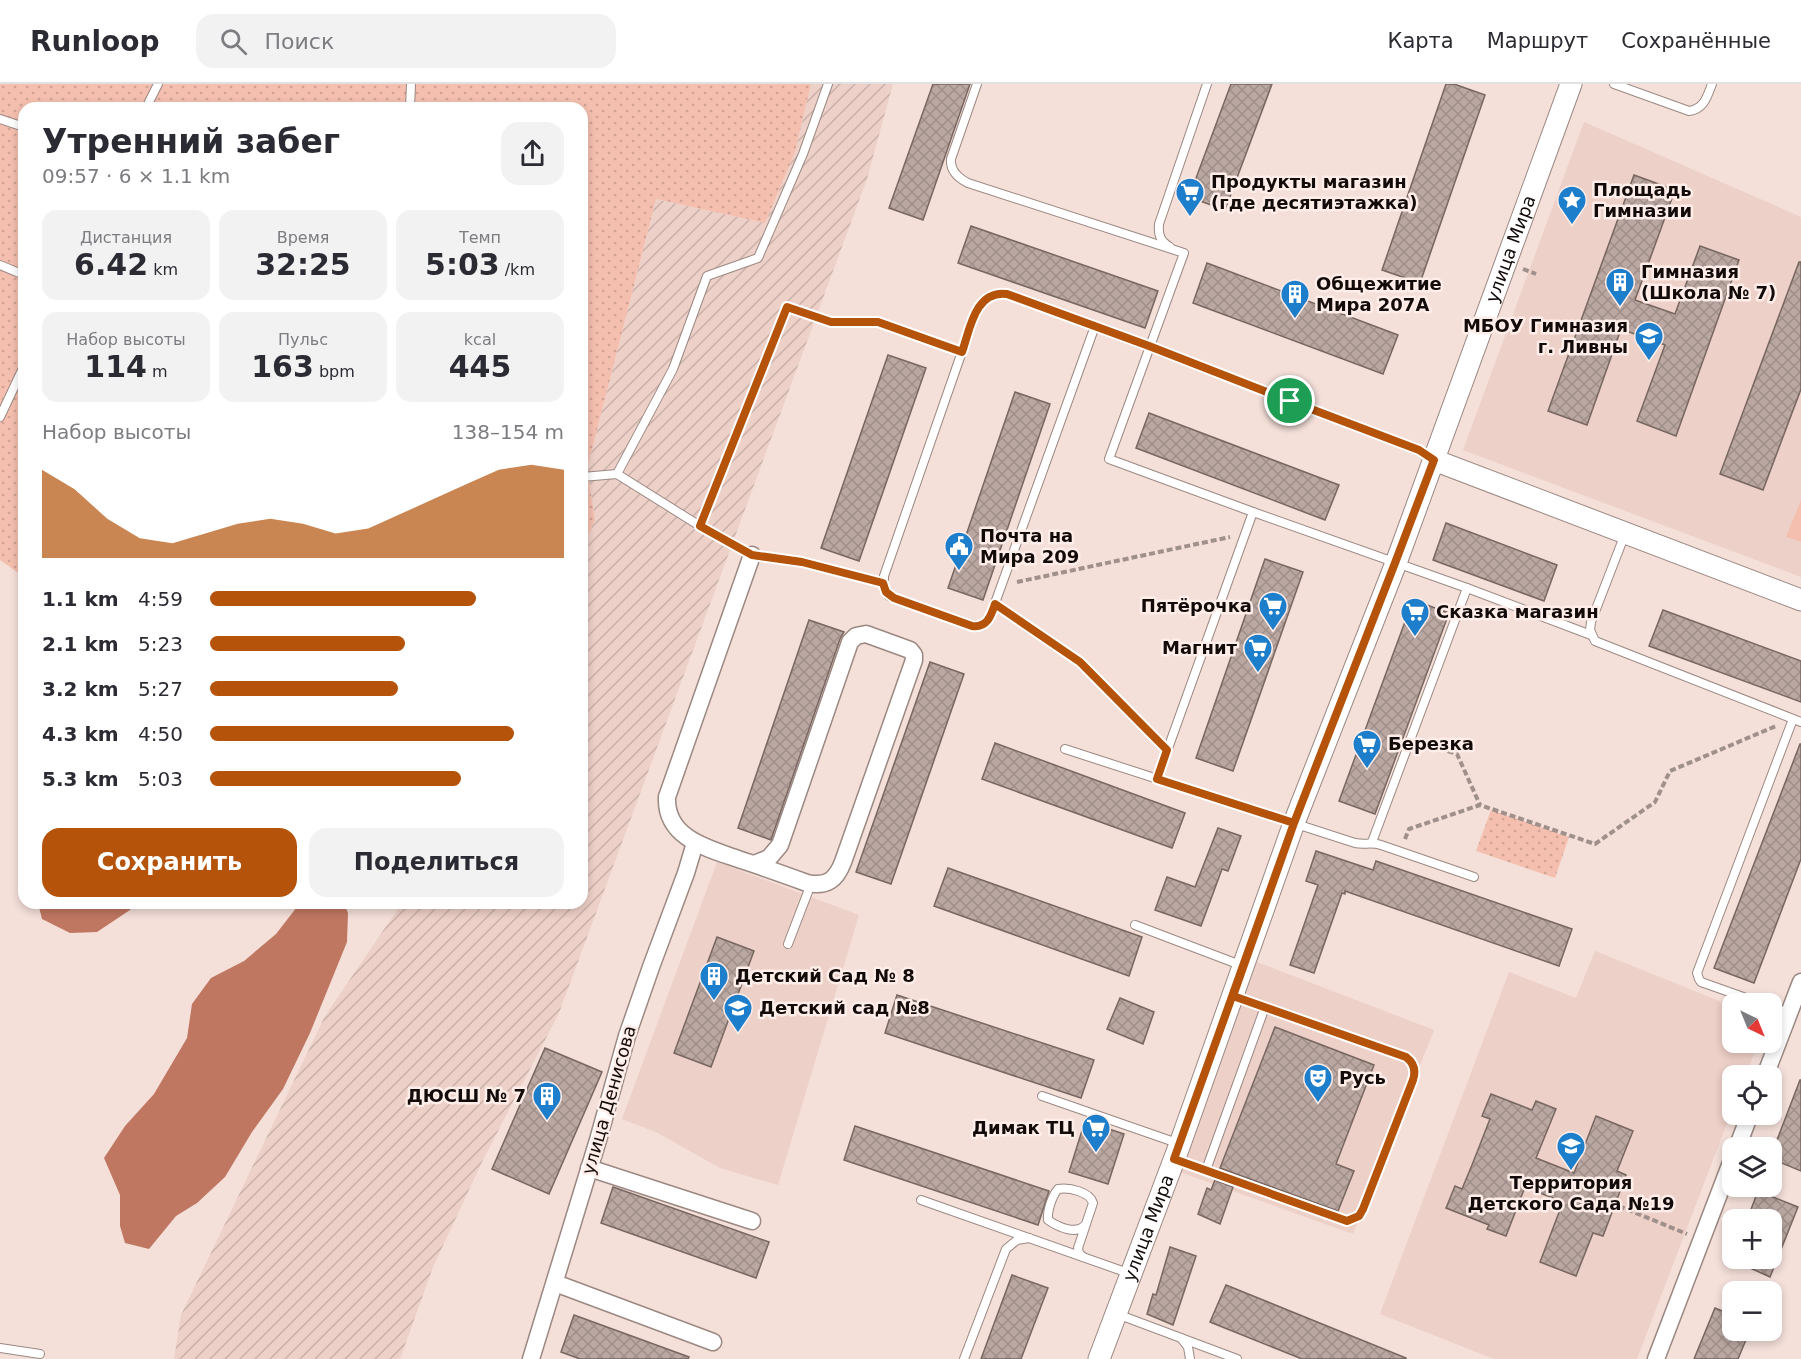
<!DOCTYPE html>
<html lang="ru">
<head>
<meta charset="utf-8">
<style>
	:root { --surface:#fff; --page:#f2f2f3; --text:#2b2b33; --muted:#7c7c81; --line:#e1e1e2; --accent:#b45309 }
	body { margin:0; font-family:"DejaVu Sans",sans-serif; background:var(--page); color:var(--text); height:100vh; display:flex; flex-direction:column; font-size:22px; white-space:nowrap }
	* { box-sizing:border-box; margin:0 }
	p { font-size:20px; color:var(--muted) }
	.icon { flex:none; width:33px; height:33px; fill:none; stroke:currentColor; stroke-width:2; stroke-linecap:round; stroke-linejoin:round }
	.map { position:relative; flex:1; overflow:hidden }
	.drawer { position:absolute; left:18px; top:18px; width:570px; height:807px; display:flex; flex-direction:column; background:var(--surface); border-radius:18px; box-shadow:0 3px 9px #0003 }
	.drawer>* { flex:none }
	.needle { width:39px; rotate:137deg }
	.buttons { position:absolute; left:1722px; top:909px; display:grid; gap:12px }
	.buttons a { display:grid; place-items:center; width:60px; height:60px; border-radius:12px; background:var(--surface); box-shadow:0 3px 9px #0003; font-size:30px }
	.pin { position:absolute; display:grid; place-items:center; width:51px; height:51px; color:#fff; margin:-26px; border:3px solid #fff; border-radius:50%; box-shadow:0 2px 6px #0007 }
	.round { display:grid; place-items:center; flex:none; width:63px; height:63px; border-radius:18px; background:var(--page) }
	.summary { display:flex; align-items:center; justify-content:space-between; height:102px; padding:0 24px }
	h1 { font-size:33px; font-weight:800; line-height:45px }
	.stats { display:grid; grid-template-columns:repeat(3,1fr); gap:9px; height:102px; padding:6px 24px }
	.stats div { display:grid; align-content:center; border-radius:15px; background:var(--page); text-align:center }
	.stats b { font-size:30px; font-weight:800 }
	.stats small { font-size:16px; font-weight:400 }
	.stats p { font-size:16px }
	.chart { height:168px; padding:12px 24px }
	.chart p { display:flex; justify-content:space-between }
	.chart svg { width:100%; height:108px; margin-top:6px; fill:var(--accent); opacity:.7 }
	.cta { display:flex; gap:12px; margin-top:auto; padding:12px 24px }
	.cta a { flex:1; height:69px; border-radius:18px; background:var(--accent); color:#fff; font-size:24px; font-weight:800; line-height:69px; text-align:center }
	.cta a+a { background:var(--page); color:var(--text) }
	ul { padding:0 24px; list-style:none; font-size:20px }
	li { display:grid; grid-template-columns:96px 72px 1fr; align-items:center; height:45px }
	li i { height:15px; border-radius:8px; background:var(--accent) }
	header { display:flex; align-items:center; gap:36px; box-sizing:border-box; height:84px; padding:0 30px; background:var(--surface); border-bottom:2px solid var(--line) }
	header strong { font-size:28px }
	nav { display:flex; gap:33px; margin-inline-start:auto; font-size:21px }
	.search { width:420px; height:54px; background:var(--page); display:flex; align-items:center; gap:15px; box-sizing:border-box; padding:0 21px; border-radius:18px; color:var(--muted); font-size:22px }
	.map>svg:first-child { display:block }
	.built { fill:#edd0c7 }
	.industrial { fill:url(#industrial-furrows) }
	.green { fill:url(#green-dots) }
	.pitch { fill:#f4bfaf }
	.water { fill:#c07761 }
	.building { fill:url(#building-cross-hatch); stroke:#786660; stroke-width:1.5 }
	.lines { fill:none; stroke-linecap:round; stroke-linejoin:round }
	.service-casing { stroke:#9b8882; stroke-width:10 }
	.minor-casing { stroke:#9b8882; stroke-width:19 }
	.tertiary-casing { stroke:#9b8882; stroke-width:23 }
	.path { stroke:#9f908b; stroke-width:4; stroke-dasharray:6 3; stroke-linecap:butt }
	.service { stroke:#fff; stroke-width:8 }
	.minor { stroke:#fff; stroke-width:16 }
	.tertiary { stroke:#fff; stroke-width:21 }
	.route-casing { stroke:#fff; stroke-width:12 }
	.route { stroke:#b45309; stroke-width:8 }
	.labels { text-anchor:middle; stroke-width:5; stroke-linejoin:round; paint-order:stroke }
	.poi-label { font-size:18px; font-weight:bold; fill:#120b09; stroke:#feede8; text-anchor:start }
	.street-label { font-size:18px; fill:#120b09; stroke:#feede8 }
</style>
</head>
<body>
<header>
<strong>Runloop</strong>
<div class="search"><svg class="icon" aria-label="search" viewBox="0 0 24 24"><circle cx="10" cy="10" r="6"/><path d="M15 15l6 6"/></svg>Поиск</div>
<nav><a>Карта</a><a>Маршрут</a><a>Сохранённые</a></nav>
</header>
<div class="map">
<svg width="1801" height="1275" viewBox="0 0 1801 1275">
	<defs>
		<pattern id="industrial-furrows" width="10" height="10" patternUnits="userSpaceOnUse" patternTransform="scale(1.5)"><rect width="10" height="10" fill="#edd0c7"/><path d="M-1 1l2-2M0 10L10 0M9 11l2-2" fill="none" stroke="#cab1aa"/></pattern>
		<pattern id="green-dots" width="8" height="8" patternUnits="userSpaceOnUse" patternTransform="scale(1.5)"><rect width="8" height="8" fill="#f4bfaf"/><path d="M2 2h.1M6 6h.1" fill="none" stroke="#d0a395" stroke-width="1.8" stroke-linecap="round"/></pattern>
		<pattern id="building-cross-hatch" width="8" height="8" patternUnits="userSpaceOnUse" patternTransform="scale(1.5)"><rect width="8" height="8" fill="#baa7a1"/><path d="M0 0l8 8M0 8l8-8" fill="none" stroke="#9f8e89"/></pattern>
	</defs>
	<rect width="100%" height="100%" fill="#f4dfd9"/>
	<g class="built">
		<path d="M 1584,38 L 1801,133 L 1801,493 L 1463,366 Z"/>
		<path d="M 717,778 L 859,831 L 778,1101 L 720,1084 L 658,1049 L 622,1035 Z"/>
		<path d="M 1595,867 L 1732,922 L 1732,958 L 1758,959 L 1746,991 L 1732,992 L 1732,1026 L 1637,1275 L 1494,1275 L 1380,1230 L 1509,888 L 1576,914 Z"/>
		<path d="M 1257,878 L 1434,946 L 1353,1150 L 1177,1087 Z"/>
	</g>
	<path class="industrial" d="M 811,0 L 893,0 L 867,95 L 559,929 L 482,1078 L 433,1183 L 400,1275 L 174,1275 L 181,1231 L 325,932 L 402,819 L 582,819 L 582,465 L 595,435 L 587,385 L 656,115 L 765,139 L 795,68 Z"/>
	<g class="green">
		<path d="M 0,0 L 811,0 L 795,68 L 765,139 L 656,115 L 587,385 L 595,436 L 582,465 L 582,24 L 24,24 L 24,493 L 0,476 Z"/>
		<path d="M 1491,726 L 1569,753 L 1555,794 L 1476,767 Z"/>
	</g>
	<path class="pitch" d="M 1801,416 L 1801,458 L 1786,453 Z"/>
	<g class="water">
		<path d="M 38,819 L 135,819 L 130,826 L 97,848 L 70,849 L 42,835 Z"/>
		<path d="M 300,819 L 344,819 L 348,829 L 347,858 L 310,949 L 283,1005 L 252,1048 L 225,1093 L 197,1119 L 176,1132 L 149,1165 L 125,1159 L 120,1142 L 120,1111 L 104,1074 L 125,1042 L 154,1010 L 187,954 L 192,920 L 211,894 L 244,877 L 276,850 Z"/>
	</g>
	<g class="building">
		<path d="M 933,0 L 970,0 L 923,136 L 889,124 Z"/>
		<path d="M 1231,0 L 1272,0 L 1225,126 L 1189,113 Z"/>
		<path d="M 1446,0 L 1454,0 L 1485,11 L 1420,199 L 1382,186 Z"/>
		<path d="M 1634,91 L 1675,106 L 1635,216 L 1675,230 L 1700,162 L 1739,176 L 1676,352 L 1637,337 L 1665,261 L 1621,245 L 1587,341 L 1548,327 Z"/>
		<path d="M 971,142 L 1158,207 L 1145,244 L 958,179 Z"/>
		<path d="M 1799,178 L 1801,178 L 1801,305 L 1763,406 L 1720,390 Z"/>
		<path d="M 1207,179 L 1398,251 L 1383,290 L 1193,219 Z"/>
		<path d="M 888,271 L 926,284 L 859,477 L 821,464 Z"/>
		<path d="M 1015,308 L 1050,320 L 983,516 L 948,504 Z"/>
		<path d="M 1149,329 L 1339,401 L 1325,436 L 1136,364 Z"/>
		<path d="M 1446,439 L 1557,481 L 1544,517 L 1433,476 Z"/>
		<path d="M 1265,475 L 1303,488 L 1233,687 L 1196,674 Z"/>
		<path d="M 1413,516 L 1449,529 L 1375,730 L 1339,717 Z"/>
		<path d="M 1663,526 L 1801,577 L 1801,618 L 1649,562 Z"/>
		<path d="M 809,536 L 844,548 L 840,555 L 771,756 L 738,744 Z"/>
		<path d="M 930,578 L 964,590 L 891,800 L 856,788 Z"/>
		<path d="M 995,659 L 1185,729 L 1172,764 L 982,695 Z"/>
		<path d="M 1800,660 L 1801,660 L 1801,775 L 1754,899 L 1714,884 Z"/>
		<path d="M 1218,744 L 1241,752 L 1228,787 L 1222,785 L 1201,842 L 1155,826 L 1167,793 L 1195,803 Z"/>
		<path d="M 1316,767 L 1373,786 L 1376,777 L 1572,845 L 1559,882 L 1345,807 L 1345,810 L 1342,809 L 1314,889 L 1290,881 L 1318,801 L 1306,797 Z"/>
		<path d="M 948,784 L 1142,853 L 1129,892 L 934,822 Z"/>
		<path d="M 717,853 L 754,867 L 711,983 L 674,969 Z"/>
		<path d="M 897,911 L 1094,976 L 1081,1014 L 885,949 Z"/>
		<path d="M 1120,914 L 1154,928 L 1143,960 L 1107,945 Z"/>
		<path d="M 1275,943 L 1374,981 L 1336,1080 L 1354,1087 L 1338,1127 L 1220,1084 Z"/>
		<path d="M 545,964 L 602,988 L 549,1110 L 492,1085 Z"/>
		<path d="M 1800,996 L 1801,996 L 1801,1087 L 1772,1075 L 1772,1069 Z"/>
		<path d="M 1491,1010 L 1532,1026 L 1536,1017 L 1556,1025 L 1536,1074 L 1574,1089 L 1596,1032 L 1633,1047 L 1617,1087 L 1626,1091 L 1619,1110 L 1603,1152 L 1593,1149 L 1576,1192 L 1540,1178 L 1563,1118 L 1525,1103 L 1506,1152 L 1487,1145 L 1489,1141 L 1446,1124 L 1455,1102 L 1462,1105 L 1472,1081 L 1490,1035 L 1482,1032 Z"/>
		<path d="M 1085,1037 L 1124,1050 L 1108,1100 L 1069,1088 Z"/>
		<path d="M 855,1042 L 1049,1107 L 1038,1141 L 844,1076 Z"/>
		<path d="M 1215,1096 L 1233,1103 L 1220,1140 L 1198,1130 L 1207,1104 L 1211,1106 Z"/>
		<path d="M 613,1103 L 769,1158 L 756,1194 L 601,1139 Z"/>
		<path d="M 1758,1107 L 1798,1123 L 1770,1193 L 1728,1174 L 1772,1174 L 1772,1136 L 1747,1136 Z"/>
		<path d="M 1170,1163 L 1196,1172 L 1173,1241 L 1147,1230 L 1153,1210 L 1156,1211 Z"/>
		<path d="M 1012,1191 L 1048,1204 L 1021,1275 L 981,1275 Z"/>
		<path d="M 1226,1201 L 1406,1274 L 1406,1275 L 1302,1275 L 1210,1238 Z"/>
		<path d="M 1715,1224 L 1732,1231 L 1732,1246 L 1750,1246 L 1738,1275 L 1694,1275 Z"/>
		<path d="M 574,1231 L 689,1273 L 688,1275 L 580,1275 L 561,1268 Z"/>
	</g>
	<g class="lines">
		<g class="service-casing">
			<g id="service">
				<path d="M 977,0 L 951,75 C 950,87 958,94 968,99 L 1184,169 L 1109,375 L 1253,428"/>
				<path d="M 1614,0 L 1689,27 C 1704,25 1707,13 1712,0"/>
				<path d="M 146,24 L 158,0"/>
				<path d="M 410,24 L 411,0"/>
				<path d="M 0,35 L 24,43"/>
				<path d="M 1170,163 C 1160,157 1158,151 1159,140 L 1207,0"/>
				<path d="M 0,181 L 24,191"/>
				<path d="M 1095,242 L 990,533 L 982,541 L 972,541 L 889,512 L 884,505 L 884,492 L 974,233 C 981,217 988,207 1007,210 C 1145,260 1281,314 1419,366 L 1433,376"/>
				<path d="M 0,333 L 24,282"/>
				<path d="M 617,390 L 673,285 L 707,192 L 758,174 L 803,70 L 828,0"/>
				<path d="M 582,393 L 617,390 L 700,442 L 752,471"/>
				<path d="M 700,442 L 787,223 L 831,238 L 877,238 L 962,268"/>
				<path d="M 1625,450 L 1591,538 L 1590,546 L 1595,557 L 1801,638"/>
				<path d="M 1065,665 L 1355,759 C 1364,761 1372,758 1381,761 L 1474,793"/>
				<path d="M 1157,695 L 1253,428 L 1467,504 L 1591,551"/>
				<path d="M 1372,758 L 1467,504"/>
				<path d="M 1135,841 L 1243,882"/>
				<path d="M 788,860 L 811,800"/>
				<path d="M 1763,920 L 1701,898 L 1699,895 L 1697,889 L 1793,635"/>
				<path d="M 1772,923 L 1789,929"/>
				<path d="M 1042,1012 L 1180,1060"/>
				<path d="M 1175,1075 L 1341,1135 C 1348,1137 1356,1136 1361,1129 L 1413,996 C 1416,987 1414,979 1406,973 L 1234,913"/>
				<path d="M 1206,1086 L 1265,923"/>
				<path d="M 921,1116 L 1131,1190"/>
				<path d="M 1083,1173 L 1079,1169 L 1078,1164 L 1093,1119 C 1090,1108 1069,1103 1058,1105 C 1052,1112 1047,1127 1048,1136 C 1058,1143 1077,1152 1086,1140"/>
				<path d="M 1117,1230 L 1237,1275"/>
				<path d="M 1181,1254 L 1188,1263 L 1190,1275"/>
				<path d="M 0,1264 L 40,1270"/>
				<path d="M 964,1275 L 1006,1165 L 1017,1156 L 1029,1154"/>
			</g>
		</g>
		<g class="minor-casing">
			<g id="minor">
				<path d="M 752,471 L 667,713 C 665,755 710,765 741,776 C 763,783 785,791 807,799 C 827,803 836,796 843,778 L 914,576 L 914,571 L 910,566 L 866,550 L 856,552 L 850,558 L 780,761 L 769,774 L 754,780"/>
				<path d="M 1765,992 L 1801,898"/>
				<path d="M 1737,1064 L 1750,1030"/>
				<path d="M 589,1084 L 752,1137"/>
				<path d="M 555,1199 L 713,1258"/>
				<path d="M 531,1275 L 598,1056 L 627,952 L 651,883 L 686,789 L 695,759"/>
				<path d="M 1656,1275 L 1732,1076"/>
			</g>
		</g>
		<g class="tertiary-casing">
			<g id="tertiary">
				<path d="M 1434,376 L 1801,516"/>
				<path id="s1" d="M 1099,1275 L 1180,1060 L 1294,739 L 1396,479 L 1571,0"/>
			</g>
		</g>
		<g class="path">
			<path d="M 1523,185 L 1536,190"/>
			<path d="M 767,473 L 802,478 L 871,496"/>
			<path d="M 1017,498 L 1230,453"/>
			<path d="M 1005,526 L 1080,578 L 1158,657"/>
			<path d="M 1422,659 L 1457,670 L 1480,721"/>
			<path d="M 1405,755 L 1409,745 L 1480,721 L 1595,760 L 1655,718 L 1670,687 L 1776,642"/>
			<path d="M 1619,1122 L 1687,1150"/>
		</g>
		<use href="#service" class="service"/>
		<use href="#minor" class="minor"/>
		<use href="#tertiary" class="tertiary"/>
	</g>
	<g class="lines">
		<g class="route-casing">
			<path id="route" d="M 1290,317 L 1149,262 L 1007,210 C 975,206 970,245 962,268 L 878,238 L 831,238 L 787,223 L 700,442 L 752,471 L 802,478 L 883,499 L 886,508 L 894,514 L 972,542 C 987,544 991,532 995,520 L 1080,578 L 1167,666 L 1157,695 L 1294,739 L 1174,1075 L 1347,1137 L 1359,1132 L 1363,1125 L 1413,996 C 1416,987 1414,979 1406,973 L 1233,912 L 1294,739 L 1395,479 L 1434,376 L 1419,366 L 1290,317"/>
		</g>
		<use href="#route" class="route"/>
	</g>
	<defs>
		<g id="supermarket-pin" transform="scale(1.5)"><path d="M0 17L-7.5 6A9.5 9.5 0 1 1 7.5 6Z" fill="#1d7fcb" stroke="#feede8"/><path d="M-6-5.5h2.5l.6 2H6L4.5 2H-2.5L-4.4-4H-6ZM-1.5 3.2a1.3 1.3 0 1 0 .1 0ZM3 3.2a1.3 1.3 0 1 0 .1 0Z" fill="#fff"/></g>
		<g id="sight-pin" transform="scale(1.5)"><path d="M0 17L-7.5 6A9.5 9.5 0 1 1 7.5 6Z" fill="#1d7fcb" stroke="#feede8"/><path d="M0-6L1.8-2.2L6-1.7L2.9 1.2L3.7 5.4L0 3.3L-3.7 5.4L-2.9 1.2L-6-1.7L-1.8-2.2Z" fill="#fff"/></g>
		<g id="building-pin" transform="scale(1.5)"><path d="M0 17L-7.5 6A9.5 9.5 0 1 1 7.5 6Z" fill="#1d7fcb" stroke="#feede8"/><path d="M-4-6H4V6H1V3H-1V6H-4ZM-2.5-4.3h1.7v1.8h-1.7ZM.8-4.3h1.7v1.8H.8ZM-2.5-1h1.7V.8h-1.7ZM.8-1h1.7V.8H.8Z" fill="#fff"/></g>
		<g id="school-pin" transform="scale(1.5)"><path d="M0 17L-7.5 6A9.5 9.5 0 1 1 7.5 6Z" fill="#1d7fcb" stroke="#feede8"/><path d="M0-5L7-2L0 1L-7-2ZM-4 1L0 2.5L4 1V4Q0 6-4 4Z" fill="#fff"/></g>
		<g id="civic-pin" transform="scale(1.5)"><path d="M0 17L-7.5 6A9.5 9.5 0 1 1 7.5 6Z" fill="#1d7fcb" stroke="#feede8"/><path d="M-.6-6.5H3V-4.5H.6V-3L4-1V1h2V6H-6V1h2V-1L-.6-3ZM-1.2 2.5V6h2.4V2.5Z" fill="#fff"/></g>
		<g id="theatre-pin" transform="scale(1.5)"><path d="M0 17L-7.5 6A9.5 9.5 0 1 1 7.5 6Z" fill="#1d7fcb" stroke="#feede8"/><path d="M-5-5.5Q0-4 5-5.5V0Q5 5 0 6Q-5 5-5 0ZM-3.3-2.5H-1v1.5H-3.3ZM1-2.5H3.3v1.5H1ZM-2.8 1Q0 5.5 2.8 1Z" fill="#fff"/></g>
	</defs>
	<g fill-rule="evenodd">
		<use href="#supermarket-pin" x="1190" y="108"/>
		<use href="#sight-pin" x="1572" y="116"/>
		<use href="#building-pin" x="1620" y="198"/>
		<use href="#building-pin" x="1295" y="210"/>
		<use href="#school-pin" x="1649" y="252"/>
		<use href="#civic-pin" x="959" y="462"/>
		<use href="#supermarket-pin" x="1273" y="522"/>
		<use href="#supermarket-pin" x="1415" y="528"/>
		<use href="#supermarket-pin" x="1258" y="564"/>
		<use href="#supermarket-pin" x="1367" y="660"/>
		<use href="#building-pin" x="714" y="892"/>
		<use href="#school-pin" x="738" y="924"/>
		<use href="#theatre-pin" x="1318" y="994"/>
		<use href="#building-pin" x="547" y="1012"/>
		<use href="#supermarket-pin" x="1096" y="1044"/>
		<use href="#school-pin" x="1571" y="1062"/>
	</g>
	<g class="labels">
		<g class="poi-label">
			<text x="1211" y="104">Продукты магазин<tspan x="1211" dy="21">(где десятиэтажка)</tspan></text>
			<text x="1593" y="112">Площадь<tspan x="1593" dy="21">Гимназии</tspan></text>
			<text x="1641" y="194">Гимназия<tspan x="1641" dy="21">(Школа № 7)</tspan></text>
			<text x="1316" y="206">Общежитие<tspan x="1316" dy="21">Мира 207А</tspan></text>
			<text x="1628" y="248" text-anchor="end">МБОУ Гимназия<tspan x="1628" dy="21">г. Ливны</tspan></text>
			<text x="980" y="458">Почта на<tspan x="980" dy="21">Мира 209</tspan></text>
			<text x="1252" y="528" text-anchor="end">Пятёрочка</text>
			<text x="1436" y="534">Сказка магазин</text>
			<text x="1237" y="570" text-anchor="end">Магнит</text>
			<text x="1388" y="666">Березка</text>
			<text x="735" y="898">Детский Сад № 8</text>
			<text x="759" y="930">Детский сад №8</text>
			<text x="1339" y="1000">Русь</text>
			<text x="526" y="1018" text-anchor="end">ДЮСШ № 7</text>
			<text x="1075" y="1050" text-anchor="end">Димак ТЦ</text>
			<text x="1571" y="1105" text-anchor="middle">Территория<tspan x="1571" dy="21">Детского Сада №19</tspan></text>
		</g>
		<g class="street-label">
			<text dy="6" stroke="none"><textPath href="#s1" startOffset="1184">улица Мира</textPath></text>
			<text transform="translate(609 1016) rotate(-74)" y="6">улица Денисова</text>
			<text dy="6" stroke="none"><textPath href="#s1" startOffset="140">улица Мира</textPath></text>
		</g>
	</g>
</svg>
<div class="buttons">
<a><svg class="needle" viewBox="-14 -14 28 28"><path d="M0-13l5 13h-10z" fill="#e53935"/><path d="M0 13l5-13h-10z" fill="#7c7c81"/></svg></a>
<a><svg class="icon" aria-label="locate" viewBox="0 0 24 24"><circle cx="12" cy="12" r="6"/><path d="M12 2v4M12 18v4M2 12h4M18 12h4"/></svg></a>
<a><svg class="icon" aria-label="layers" viewBox="0 0 24 24"><path d="M12 4l9 5-9 5-9-5zM3 14l9 5 9-5"/></svg></a>
<a>+</a>
<a>−</a>
</div>
<div class="pin" style="left:1290px;top:317px;background:#1e9e55"><svg class="icon" aria-label="arrive" viewBox="0 0 24 24"><path d="M6 21V4h12l-3 4 3 4H6"/></svg></div>
<section class="drawer">
<div class="summary"><div><h1>Утренний забег</h1><p>09:57 · 6 × 1.1 km</p></div><a class="round"><svg class="icon" aria-label="share" viewBox="0 0 24 24"><path d="M12 15V3M7 8l5-5 5 5M5 13v7h14v-7"/></svg></a></div>
<div class="stats">
<div><p>Дистанция</p><b>6.42<small> km</small></b></div>
<div><p>Время</p><b>32:25</b></div>
<div><p>Темп</p><b>5:03<small> /km</small></b></div>
</div>
<div class="stats">
<div><p>Набор высоты</p><b>114<small> m</small></b></div>
<div><p>Пульс</p><b>163<small> bpm</small></b></div>
<div><p>kcal</p><b>445</b></div>
</div>
<div class="chart"><p><span>Набор высоты</span>138–154 m</p>
<svg viewBox="0 0 160 44" preserveAspectRatio="none"><path d="M0 44V8L10 16L20 28L30 36L40 38L50 34L60 30L70 28L80 30L90 34L100 32L110 26L120 20L130 14L140 8L150 6L160 8V44z"/></svg>
</div>
<ul>
<li><b>1.1 km</b>4:59<i style="width:75%"></i></li>
<li><b>2.1 km</b>5:23<i style="width:55%"></i></li>
<li><b>3.2 km</b>5:27<i style="width:53%"></i></li>
<li><b>4.3 km</b>4:50<i style="width:86%"></i></li>
<li><b>5.3 km</b>5:03<i style="width:71%"></i></li>
</ul>
<div class="cta"><a>Сохранить</a><a>Поделиться</a></div>
</section>
</div>
</body>
</html>
